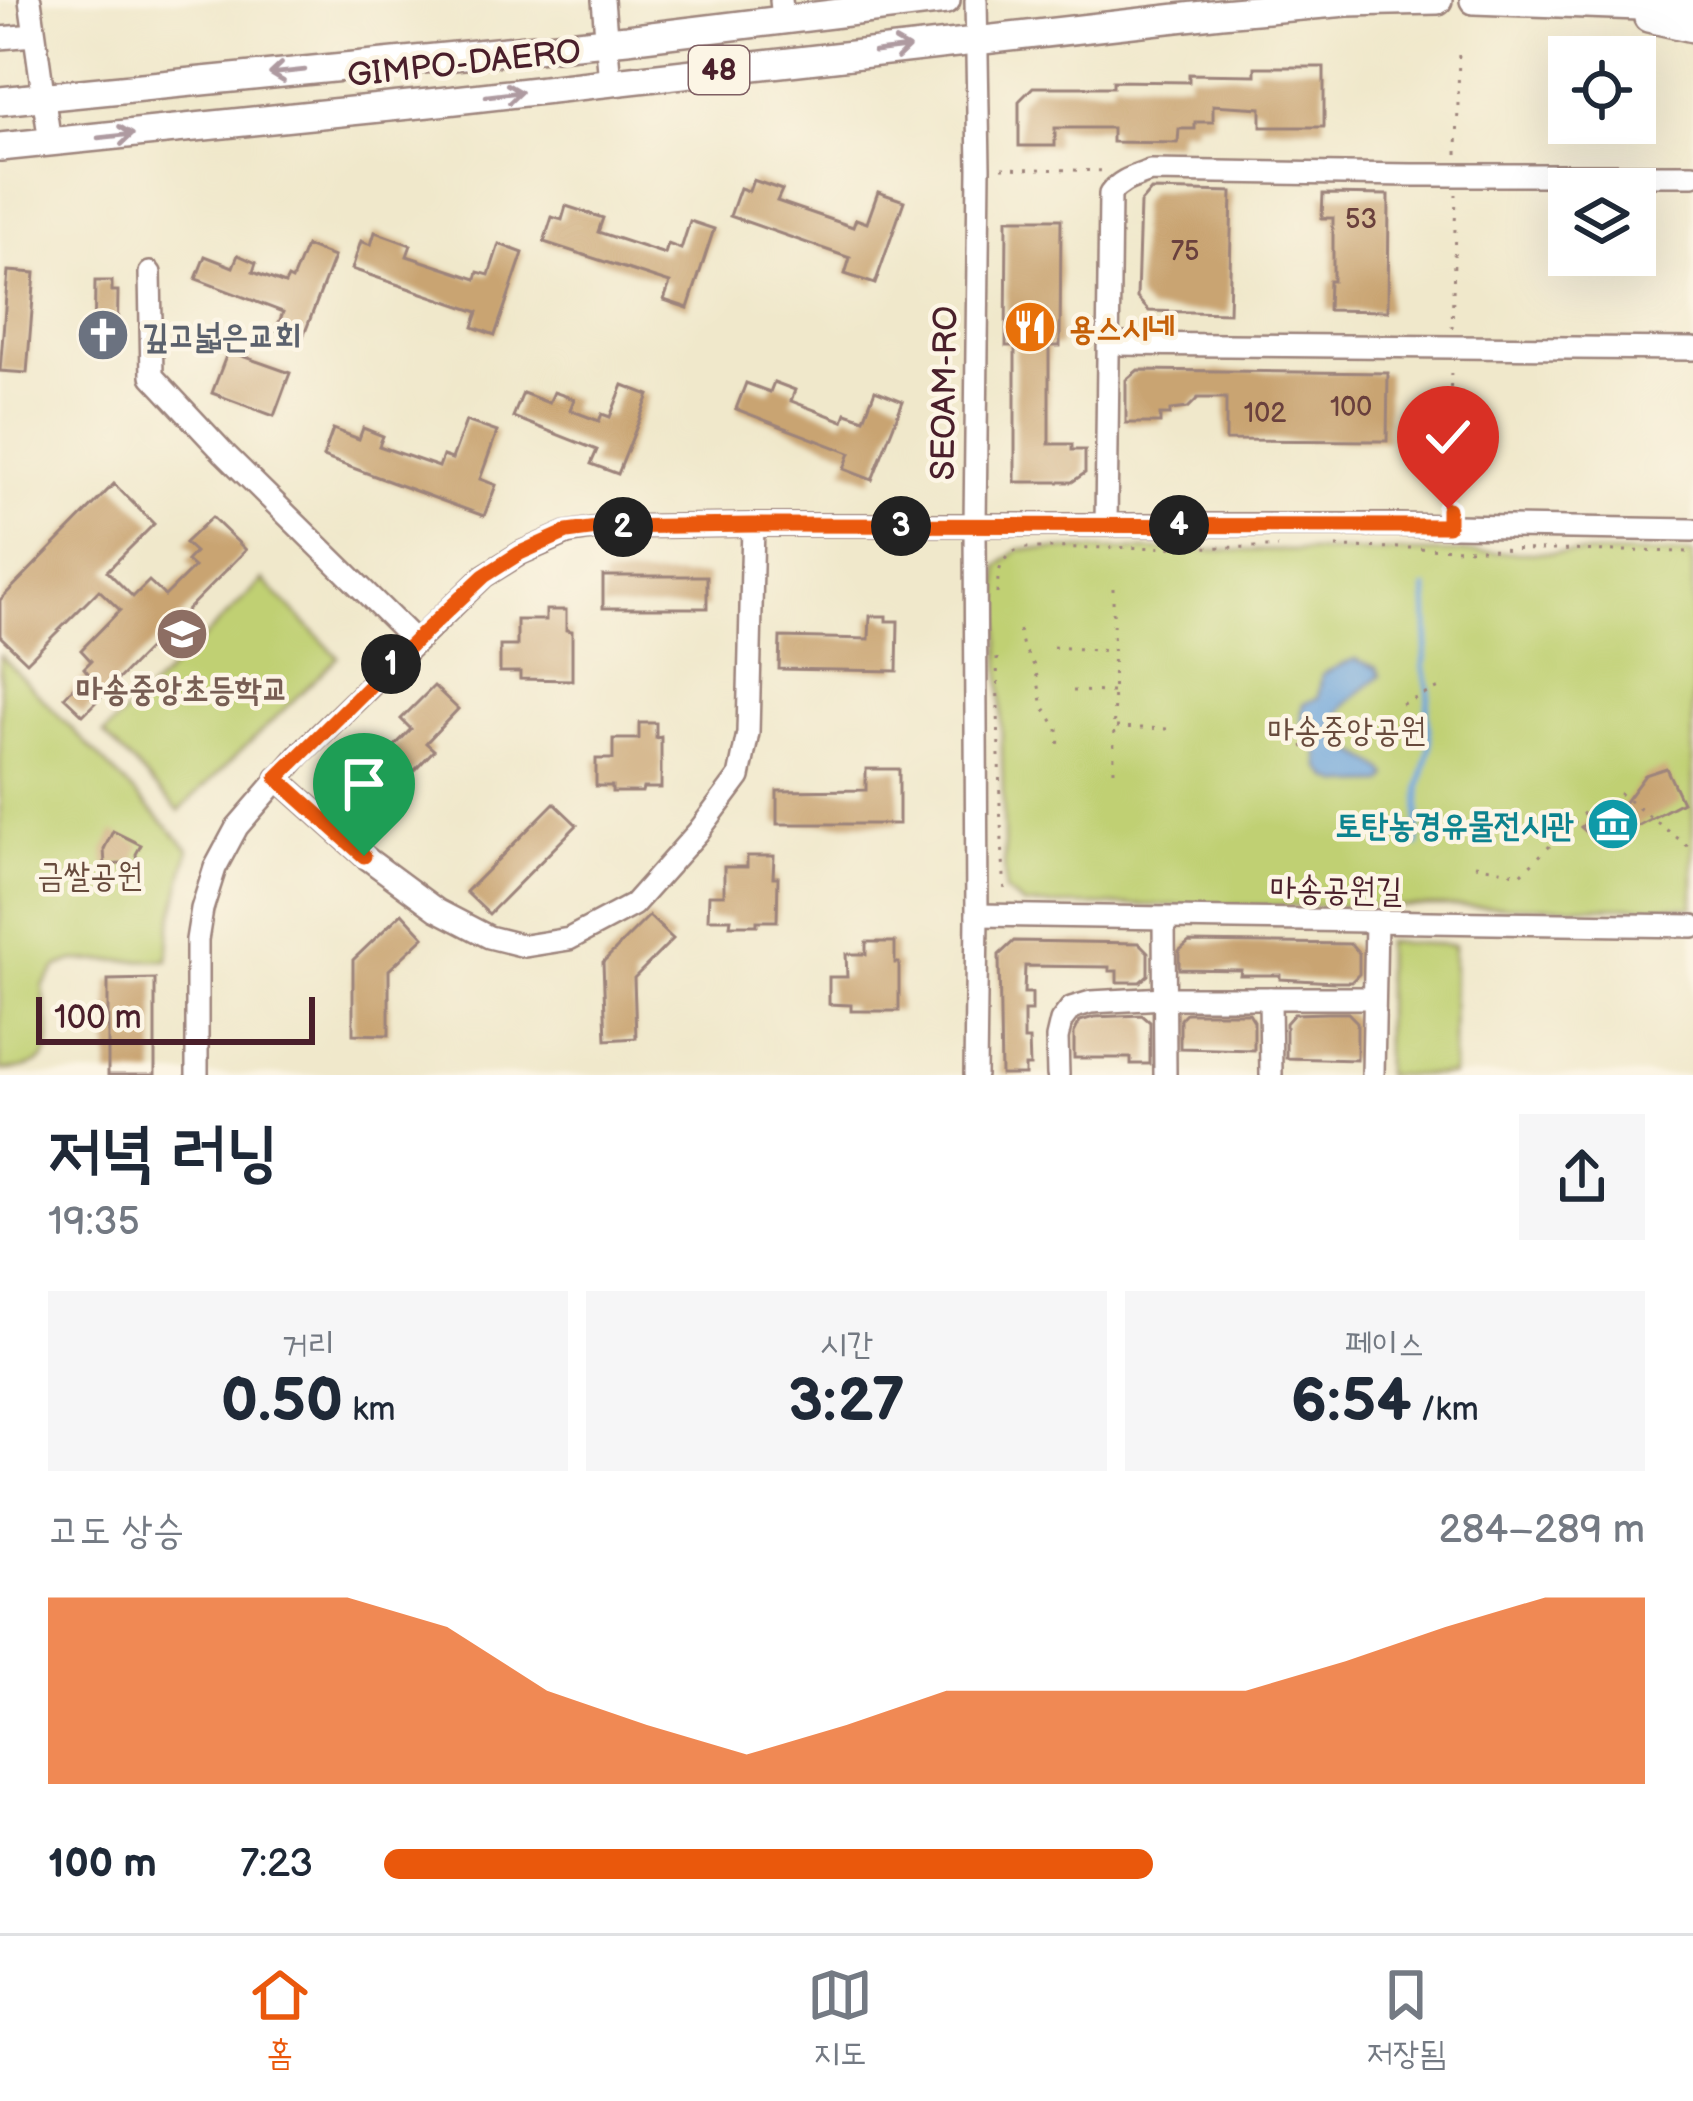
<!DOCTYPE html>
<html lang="ko">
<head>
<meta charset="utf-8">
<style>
	:root { --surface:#fff; --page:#f6f6f7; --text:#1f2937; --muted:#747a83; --line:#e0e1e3; --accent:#ea580c }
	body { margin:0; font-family:"Balsamiq Sans","Poor Story",sans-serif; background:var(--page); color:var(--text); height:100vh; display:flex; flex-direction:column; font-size:45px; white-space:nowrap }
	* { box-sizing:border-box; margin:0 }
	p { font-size:39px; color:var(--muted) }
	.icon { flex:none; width:66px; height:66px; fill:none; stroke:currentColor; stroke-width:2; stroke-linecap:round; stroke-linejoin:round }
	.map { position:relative; height:1075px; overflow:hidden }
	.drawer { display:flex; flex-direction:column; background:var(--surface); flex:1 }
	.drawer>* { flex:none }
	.controls { position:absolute; left:1548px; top:36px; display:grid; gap:24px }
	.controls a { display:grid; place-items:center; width:108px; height:108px; border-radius:0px; background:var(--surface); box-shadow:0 12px 48px #0002; font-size:60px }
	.scale { position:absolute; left:36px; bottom:30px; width:279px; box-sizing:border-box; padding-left:12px; border:6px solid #4a1f2b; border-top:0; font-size:33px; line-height:42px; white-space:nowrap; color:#4a1f2b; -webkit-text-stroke:9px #fcf5e5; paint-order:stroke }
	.pin { position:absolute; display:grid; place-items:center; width:102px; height:102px; color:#fff; margin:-123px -51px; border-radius:50% 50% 50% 0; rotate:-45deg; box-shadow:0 0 12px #0007 }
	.pin .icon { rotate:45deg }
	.km { position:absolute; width:60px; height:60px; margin:-30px; border-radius:50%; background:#222; color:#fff; font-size:33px; line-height:60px; text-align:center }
	.round { display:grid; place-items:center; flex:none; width:126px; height:126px; border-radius:0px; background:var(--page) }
	.head { display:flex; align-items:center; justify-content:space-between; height:204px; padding:0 48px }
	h1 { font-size:66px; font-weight:800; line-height:90px }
	.metrics { display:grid; grid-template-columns:repeat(3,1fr); gap:18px; height:204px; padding:12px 48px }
	.metrics div { display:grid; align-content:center; border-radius:0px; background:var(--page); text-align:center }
	.metrics b { font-size:60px; font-weight:800 }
	.metrics small { font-size:33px; font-weight:400 }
	.metrics p { font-size:33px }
	.chart { height:336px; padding:24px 48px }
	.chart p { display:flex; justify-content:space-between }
	.chart svg { width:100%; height:216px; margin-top:12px; fill:var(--accent); opacity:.7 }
	ul { padding:0 48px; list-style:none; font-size:39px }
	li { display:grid; grid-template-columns:192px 144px 1fr; align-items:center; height:90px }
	li i { height:30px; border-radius:15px; background:var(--accent) }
	.tabs { display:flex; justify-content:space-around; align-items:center; height:168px; border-top:3px solid var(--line); background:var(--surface); font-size:33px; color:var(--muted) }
	.tabs a { display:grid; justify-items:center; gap:6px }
	.tabs .active { color:var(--accent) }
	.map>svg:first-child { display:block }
	.green { fill:#c0d073; stroke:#85784f; stroke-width:3 }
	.water { fill:#6ba3d9; stroke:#5a6182; stroke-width:3 }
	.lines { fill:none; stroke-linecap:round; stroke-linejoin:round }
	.stream { stroke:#6ba3d9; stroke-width:6 }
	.building { fill:#c9a472 }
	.minor-casing { stroke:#9d847b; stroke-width:26 }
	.major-casing { stroke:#9d847b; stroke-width:32 }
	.path { stroke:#9d847b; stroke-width:3; stroke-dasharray:3 9; stroke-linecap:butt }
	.minor { stroke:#fff; stroke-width:21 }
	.major { stroke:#fff; stroke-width:27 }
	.oneway { stroke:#ae9aa0 }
	.route-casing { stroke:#fff; stroke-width:24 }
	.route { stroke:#ea580c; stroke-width:15 }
	.labels { text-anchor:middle; stroke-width:9; stroke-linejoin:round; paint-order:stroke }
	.number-label { font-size:27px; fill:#6a403d }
	.shield { fill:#fcf5e5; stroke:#7f5f63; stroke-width:3 }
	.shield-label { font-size:30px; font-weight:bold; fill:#4a1f2b }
	.street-label { font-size:33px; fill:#4a1f2b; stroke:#fcf5e5 }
	.food-label { font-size:33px; font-weight:bold; fill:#c56008; stroke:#fcf5e5; text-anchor:start }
	.worship-label { font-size:33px; font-weight:bold; fill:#5b616d; stroke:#fcf5e5; text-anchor:start }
	.education-label { font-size:33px; font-weight:bold; fill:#785e54; stroke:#fcf5e5 }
	.park-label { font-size:33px; fill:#684b3d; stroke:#fcf5e5 }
	.culture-label { font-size:33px; font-weight:bold; fill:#0d838f; stroke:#fcf5e5; text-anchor:end }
</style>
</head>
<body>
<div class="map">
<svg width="1693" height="1075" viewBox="0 0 1693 1075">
	<rect width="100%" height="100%" fill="#fcf5e5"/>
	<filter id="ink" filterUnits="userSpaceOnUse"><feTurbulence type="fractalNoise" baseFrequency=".00833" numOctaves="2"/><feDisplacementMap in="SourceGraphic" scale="24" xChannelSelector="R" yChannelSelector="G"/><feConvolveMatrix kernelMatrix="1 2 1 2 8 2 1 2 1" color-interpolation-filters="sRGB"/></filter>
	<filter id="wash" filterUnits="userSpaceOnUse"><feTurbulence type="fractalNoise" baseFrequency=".004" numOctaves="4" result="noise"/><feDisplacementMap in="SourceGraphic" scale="48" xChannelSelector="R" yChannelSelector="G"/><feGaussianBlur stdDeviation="2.7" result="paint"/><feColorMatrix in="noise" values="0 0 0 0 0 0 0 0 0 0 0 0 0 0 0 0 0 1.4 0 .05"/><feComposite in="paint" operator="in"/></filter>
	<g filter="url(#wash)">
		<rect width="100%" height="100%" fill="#f0e8cb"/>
		<g class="green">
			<path d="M 1019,549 L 1693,554 L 1693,907 L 1024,905 L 1005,891 L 998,567 Z"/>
			<path d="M 263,580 L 338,657 L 179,811 L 104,734 Z"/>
			<path d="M 0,655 L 189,849 L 171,925 L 168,960 L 73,961 L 57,967 L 43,986 C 47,1032 70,1070 0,1070 Z"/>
			<path d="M 1385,942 L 1454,945 L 1453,1075 L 1385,1075 Z"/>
		</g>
		<path class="water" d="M 1355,659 L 1377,668 L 1380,676 C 1361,694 1334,705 1333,733 C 1346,755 1375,756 1388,776 L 1384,783 L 1342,784 L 1330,779 L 1320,767 L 1317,744 L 1301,723 L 1303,704 L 1318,698 L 1322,674 Z"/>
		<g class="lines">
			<path class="stream" d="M 1417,845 L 1420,786 L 1430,747 L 1427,712 L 1429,692 L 1424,667 L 1428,634 L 1426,589"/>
		</g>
		<g id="blocks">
			<g class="building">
				<path d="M 1255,67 L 1324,67 L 1324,127 L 1261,127 L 1261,108 L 1213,105 L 1213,122 L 1195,122 L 1195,129 L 1179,129 L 1178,143 L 1112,142 L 1112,128 L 1055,128 L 1055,146 L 1019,146 L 1019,101 L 1033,87 L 1113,87 L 1113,81 L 1189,82 L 1189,74 L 1255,75 Z"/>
				<path d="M 753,180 L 782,190 L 777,201 L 853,227 L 856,219 L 867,223 L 878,192 L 904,201 L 875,284 L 845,274 L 850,258 L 730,216 L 740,188 L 749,191 Z"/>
				<path d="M 1151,190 L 1232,192 L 1229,313 L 1149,311 L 1137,298 L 1140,203 Z"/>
				<path d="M 1323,194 L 1389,195 L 1388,311 L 1328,310 L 1329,281 L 1333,281 L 1333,218 L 1322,218 Z"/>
				<path d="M 566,206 L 603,218 L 598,232 L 665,254 L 668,244 L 681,249 L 690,221 L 714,229 L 688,308 L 664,300 L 670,283 L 544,242 L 552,217 L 562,220 Z"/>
				<path d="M 1007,219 L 1061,219 L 1060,346 L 1049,346 L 1049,444 L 1072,444 L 1072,450 L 1085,450 L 1085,473 L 1072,482 L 1015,482 L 1015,346 L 1006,346 Z"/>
				<path d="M 375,232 L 411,245 L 407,256 L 476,279 L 478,272 L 489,275 L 499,244 L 523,253 L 495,335 L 473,327 L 478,312 L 352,269 L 361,241 L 371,245 Z"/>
				<path d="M 306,246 L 334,257 L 302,340 L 276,330 L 283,312 L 196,279 L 205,256 L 233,267 L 238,255 L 256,263 L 253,272 L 285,284 L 288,278 L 292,280 Z"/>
				<path d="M 8,271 L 35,273 L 27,373 L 0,371 Z"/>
				<path d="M 95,281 L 112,281 L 112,291 L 118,291 L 117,352 L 94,352 Z"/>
				<path d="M 228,351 L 290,373 L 274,416 L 212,393 Z"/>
				<path d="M 1138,370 L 1388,373 L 1387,441 L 1226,440 L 1226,398 L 1198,398 L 1188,408 L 1170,410 L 1170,415 L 1160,415 L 1160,423 L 1126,423 L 1126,380 Z"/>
				<path d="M 774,382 L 795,390 L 791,401 L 843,421 L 846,413 L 864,419 L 875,390 L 903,401 L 872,480 L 844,469 L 850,453 L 736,409 L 746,383 L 770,392 Z"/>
				<path d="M 623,385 L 649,395 L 618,474 L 591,464 L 597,450 L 513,417 L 523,393 L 549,403 L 554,392 L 574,399 L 570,410 L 599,421 L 602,414 L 610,417 Z"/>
				<path d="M 466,421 L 497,432 L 480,479 L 496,485 L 484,516 L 323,457 L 333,429 L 359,439 L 363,428 L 383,436 L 379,446 L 439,467 L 443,456 L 452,459 Z"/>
				<path d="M 114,484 L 154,524 L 107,571 L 133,597 L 149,581 L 165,596 L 194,567 L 187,561 L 195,552 L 185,543 L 212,517 L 246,550 L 83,715 L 64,697 L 88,673 L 84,668 L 91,661 L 81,650 L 120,610 L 99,590 L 27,662 L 0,636 L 0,600 Z"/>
				<rect x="603" y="576" width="104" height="32"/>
				<path d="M 546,610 L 566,610 L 566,630 L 572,631 L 572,680 L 520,679 L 520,672 L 500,672 L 500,646 L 517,646 L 517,620 L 546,620 Z"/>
				<path d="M 870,616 L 886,616 L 886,621 L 898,621 L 897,671 L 779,669 L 780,637 L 869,639 Z"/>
				<path d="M 434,686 L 458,709 L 426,743 L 434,750 L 360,828 L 337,806 L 411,729 L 401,719 Z"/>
				<path d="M 639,723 L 656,723 L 656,738 L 661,737 L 661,788 L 643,788 L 642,792 L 612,792 L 612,786 L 596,786 L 596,759 L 613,759 L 613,739 L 639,739 Z"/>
				<path d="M 1666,768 L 1682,802 L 1601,845 L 1581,827 L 1609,804 L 1622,806 L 1645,775 Z"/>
				<path d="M 866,769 L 899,769 L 899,824 L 777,824 L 777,791 L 866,790 Z"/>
				<path d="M 554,803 L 577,825 L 489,914 L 466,892 Z"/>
				<path d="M 113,831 L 141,845 L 136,854 L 137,863 L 105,865 L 104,849 Z"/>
				<path d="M 747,856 L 774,856 L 773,877 L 778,877 L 777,921 L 757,921 L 757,925 L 730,925 L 731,919 L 708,919 L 709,895 L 724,895 L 724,867 L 747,867 Z"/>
				<path d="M 402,913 L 424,937 L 389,970 L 389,1035 L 353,1034 L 353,960 Z"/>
				<path d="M 649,916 L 673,939 L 634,978 L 636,1038 L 606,1040 L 603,962 Z"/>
				<path d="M 1014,941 L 1139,943 L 1148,952 L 1148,975 L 1140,982 L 1117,982 L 1117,971 L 1109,971 L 1109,967 L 1025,966 L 1024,993 L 1032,993 L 1032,1011 L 1024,1011 L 1024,1040 L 1029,1040 L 1030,1066 L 1025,1066 L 1025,1075 L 1001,1075 L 999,955 Z"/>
				<path d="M 866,942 L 895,942 L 895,963 L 899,963 L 899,1011 L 851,1011 L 851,1005 L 829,1004 L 829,977 L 847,977 L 846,954 L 866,954 Z"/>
				<path d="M 1189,942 L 1351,944 L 1359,953 L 1359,974 L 1351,982 L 1334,982 L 1280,979 L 1280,975 L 1240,975 L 1241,970 L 1179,969 L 1179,951 Z"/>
				<path d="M 155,979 L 155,1075 L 108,1075 L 108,980 Z"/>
				<path d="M 1186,1013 L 1249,1013 L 1254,1021 L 1254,1050 L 1180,1048 L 1180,1019 Z"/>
				<path d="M 1327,1013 L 1348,1013 L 1357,1022 L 1357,1060 L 1286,1058 L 1286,1023 L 1294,1014 Z"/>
				<path d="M 1142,1015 L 1150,1022 L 1150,1064 L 1131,1064 L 1131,1058 L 1074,1058 L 1074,1033 L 1080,1021 L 1094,1017 Z"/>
			</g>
		</g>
	</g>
	<g filter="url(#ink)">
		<use href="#blocks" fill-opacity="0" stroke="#9d847b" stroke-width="3"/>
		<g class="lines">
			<g class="minor-casing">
				<g id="minor">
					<path d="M 30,0 L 50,143"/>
					<path d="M 603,0 L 610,83"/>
					<path d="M 781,0 L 783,18"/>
					<path d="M 0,38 L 34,35"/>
					<path d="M 150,273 L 152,376 L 224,453 L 415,641"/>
					<path d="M 1110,344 L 1693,349"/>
					<path d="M 1106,525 L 1110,194 C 1120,180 1134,177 1150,171 L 1412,175 L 1693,175"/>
					<path d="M 277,778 L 364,856 L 437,910 L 489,937 L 525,946 L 569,939 L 633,905 L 698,832 L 739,777 L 748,733 L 753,525"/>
					<path d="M 977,915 L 1693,926"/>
					<path d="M 1164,918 L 1165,1075"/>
					<path d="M 1270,998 L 1271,1075"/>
					<path d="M 197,1075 L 197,940 L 202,909 L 215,868 L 237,827 L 299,755 L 484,576 L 521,553 L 567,533 L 605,527 L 753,525 L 1398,525 L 1693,530"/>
					<path d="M 975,1075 L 977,915 L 975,526 L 979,168 L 976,0"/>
					<path d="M 1058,1075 L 1057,1038 L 1061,1021 L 1071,1008 L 1091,1002 L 1165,998 L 1374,998"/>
					<path d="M 1373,1075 L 1376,921"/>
				</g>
			</g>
			<g class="major-casing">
				<g id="major">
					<path d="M 1474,0 L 1693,8"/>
					<path d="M 1648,18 L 1693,28"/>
					<path d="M 0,101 L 627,39 L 946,0"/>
					<path d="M 0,147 L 429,103 L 1221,13 L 1347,2 L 1438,0"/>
				</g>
			</g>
			<g class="path">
				<path d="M 1457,154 L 1459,48"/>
				<path d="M 1002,168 L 1106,171"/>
				<path d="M 1452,328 L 1456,194"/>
				<path d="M 1448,508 L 1451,368"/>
				<path d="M 1336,547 L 1693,552"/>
				<path d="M 1113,588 L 1114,779"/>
				<path d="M 997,594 C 998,571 999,556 1023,548 L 1278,547"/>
				<path d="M 1019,630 L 1023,647 L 1035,667 L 1043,706 L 1058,729 L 1059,751"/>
				<path d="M 1053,647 L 1111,651"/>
				<path d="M 997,658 L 1000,805 L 1005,894"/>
				<path d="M 1073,691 L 1112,692"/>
				<path d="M 1402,704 L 1444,686"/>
				<path d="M 1116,727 L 1169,729"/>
				<path d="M 1302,747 L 1343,730"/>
				<path d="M 1619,793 L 1693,850"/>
				<path d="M 1475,865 L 1521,874 L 1585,812"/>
			</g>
			<use href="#minor" class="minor"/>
			<use href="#major" class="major"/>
		</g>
		<defs><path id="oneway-shaft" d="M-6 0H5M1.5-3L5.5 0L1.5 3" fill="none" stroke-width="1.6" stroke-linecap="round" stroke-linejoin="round" transform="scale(3)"/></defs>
		<g class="oneway">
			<use href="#oneway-shaft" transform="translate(892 50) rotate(-7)"/>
			<use href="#oneway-shaft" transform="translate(287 72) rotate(174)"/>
			<use href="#oneway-shaft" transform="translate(504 94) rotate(-7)"/>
			<use href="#oneway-shaft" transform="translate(116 136) rotate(-6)"/>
		</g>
	</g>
	<g class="lines" filter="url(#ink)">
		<g class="route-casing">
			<path id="route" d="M 364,856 L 277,778 L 415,641 L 484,576 L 520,553 L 567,532 L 605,527 L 753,525 L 1448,526 L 1448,509"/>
		</g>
		<use href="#route" class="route"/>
	</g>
	<defs>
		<g id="restaurant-disc" transform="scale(2.7)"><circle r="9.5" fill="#e8710a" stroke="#fcf5e5"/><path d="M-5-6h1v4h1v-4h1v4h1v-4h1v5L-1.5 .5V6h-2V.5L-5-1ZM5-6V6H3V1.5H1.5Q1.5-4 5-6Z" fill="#fff"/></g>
		<g id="church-disc" transform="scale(2.7)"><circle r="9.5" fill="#6b7280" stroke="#fcf5e5"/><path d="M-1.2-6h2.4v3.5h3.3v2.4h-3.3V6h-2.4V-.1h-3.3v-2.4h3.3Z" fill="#fff"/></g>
		<g id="school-disc" transform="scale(2.7)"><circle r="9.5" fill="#8d6e63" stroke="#fcf5e5"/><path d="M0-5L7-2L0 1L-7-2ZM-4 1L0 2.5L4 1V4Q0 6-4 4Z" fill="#fff"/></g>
		<g id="museum-disc" transform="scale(2.7)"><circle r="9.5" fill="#0f9aa8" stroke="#fcf5e5"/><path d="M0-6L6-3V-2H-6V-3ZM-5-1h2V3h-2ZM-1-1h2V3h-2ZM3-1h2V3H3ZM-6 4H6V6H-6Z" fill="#fff"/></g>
	</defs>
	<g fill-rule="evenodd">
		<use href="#restaurant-disc" x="1030" y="327"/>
		<use href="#church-disc" x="103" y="335"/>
		<use href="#school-disc" x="182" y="634"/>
		<use href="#museum-disc" x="1613" y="824"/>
	</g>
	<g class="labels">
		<g class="number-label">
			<text x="1361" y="228">53</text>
			<text x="1185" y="260">75</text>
			<text x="1351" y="416">100</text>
			<text x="1265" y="422">102</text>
		</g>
		<rect class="shield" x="689" y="46" width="60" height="48" rx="9"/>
		<g class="shield-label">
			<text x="719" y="80">48</text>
		</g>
		<g class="street-label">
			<text transform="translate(464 62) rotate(-6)" y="12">GIMPO-DAERO</text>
			<text transform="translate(943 393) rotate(-89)" y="12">SEOAM-RO</text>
			<text transform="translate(1336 888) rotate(1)" y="12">마송공원길</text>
		</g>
		<g class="food-label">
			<text x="1069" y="339">용스시네</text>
		</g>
		<g class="worship-label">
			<text x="142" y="347">깊고넓은교회</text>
		</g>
		<g class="education-label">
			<text x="182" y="700">마송중앙초등학교</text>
		</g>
		<g class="park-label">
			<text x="1347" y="741">마송중앙공원</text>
			<text x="90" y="886">금쌀공원</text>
		</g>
		<g class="culture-label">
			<text x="1574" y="836">토탄농경유물전시관</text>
		</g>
	</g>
</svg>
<div class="controls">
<a><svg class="icon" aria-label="locate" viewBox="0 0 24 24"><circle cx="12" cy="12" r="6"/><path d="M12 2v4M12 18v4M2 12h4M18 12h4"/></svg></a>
<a><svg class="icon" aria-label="layers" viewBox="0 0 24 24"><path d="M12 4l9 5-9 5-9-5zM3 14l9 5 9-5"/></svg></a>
</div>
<div class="scale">100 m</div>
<div class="pin" style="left:364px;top:856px;background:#1e9e55"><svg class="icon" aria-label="arrive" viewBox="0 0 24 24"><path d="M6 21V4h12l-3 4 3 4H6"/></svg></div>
<div class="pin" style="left:1448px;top:509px;background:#d93025"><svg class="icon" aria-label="check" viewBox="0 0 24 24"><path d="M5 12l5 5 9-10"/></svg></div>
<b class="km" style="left:391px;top:664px">1</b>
<b class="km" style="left:623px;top:527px">2</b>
<b class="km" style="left:901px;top:526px">3</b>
<b class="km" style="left:1179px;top:525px">4</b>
</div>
<section class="drawer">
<div class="head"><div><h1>저녁 러닝</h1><p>19:35</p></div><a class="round"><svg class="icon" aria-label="share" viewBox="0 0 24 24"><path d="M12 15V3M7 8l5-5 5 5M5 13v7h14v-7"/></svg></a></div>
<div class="metrics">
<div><p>거리</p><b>0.50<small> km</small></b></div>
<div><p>시간</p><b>3:27</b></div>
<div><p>페이스</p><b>6:54<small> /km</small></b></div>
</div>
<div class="chart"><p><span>고도 상승</span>284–289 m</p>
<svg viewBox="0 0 160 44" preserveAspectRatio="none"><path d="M0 44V6L10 6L20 6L30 6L40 12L50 25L60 32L70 38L80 32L90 25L100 25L110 25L120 25L130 19L140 12L150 6L160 6V44z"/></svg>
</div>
<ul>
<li><b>100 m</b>7:23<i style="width:61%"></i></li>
</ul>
</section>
<nav class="tabs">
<a class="active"><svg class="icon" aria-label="home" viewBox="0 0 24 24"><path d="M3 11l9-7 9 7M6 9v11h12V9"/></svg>홈</a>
<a><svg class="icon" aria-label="map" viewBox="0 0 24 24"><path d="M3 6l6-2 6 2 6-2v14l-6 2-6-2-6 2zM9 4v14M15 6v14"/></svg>지도</a>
<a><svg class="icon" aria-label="saved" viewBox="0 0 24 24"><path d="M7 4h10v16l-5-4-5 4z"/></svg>저장됨</a>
</nav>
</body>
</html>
